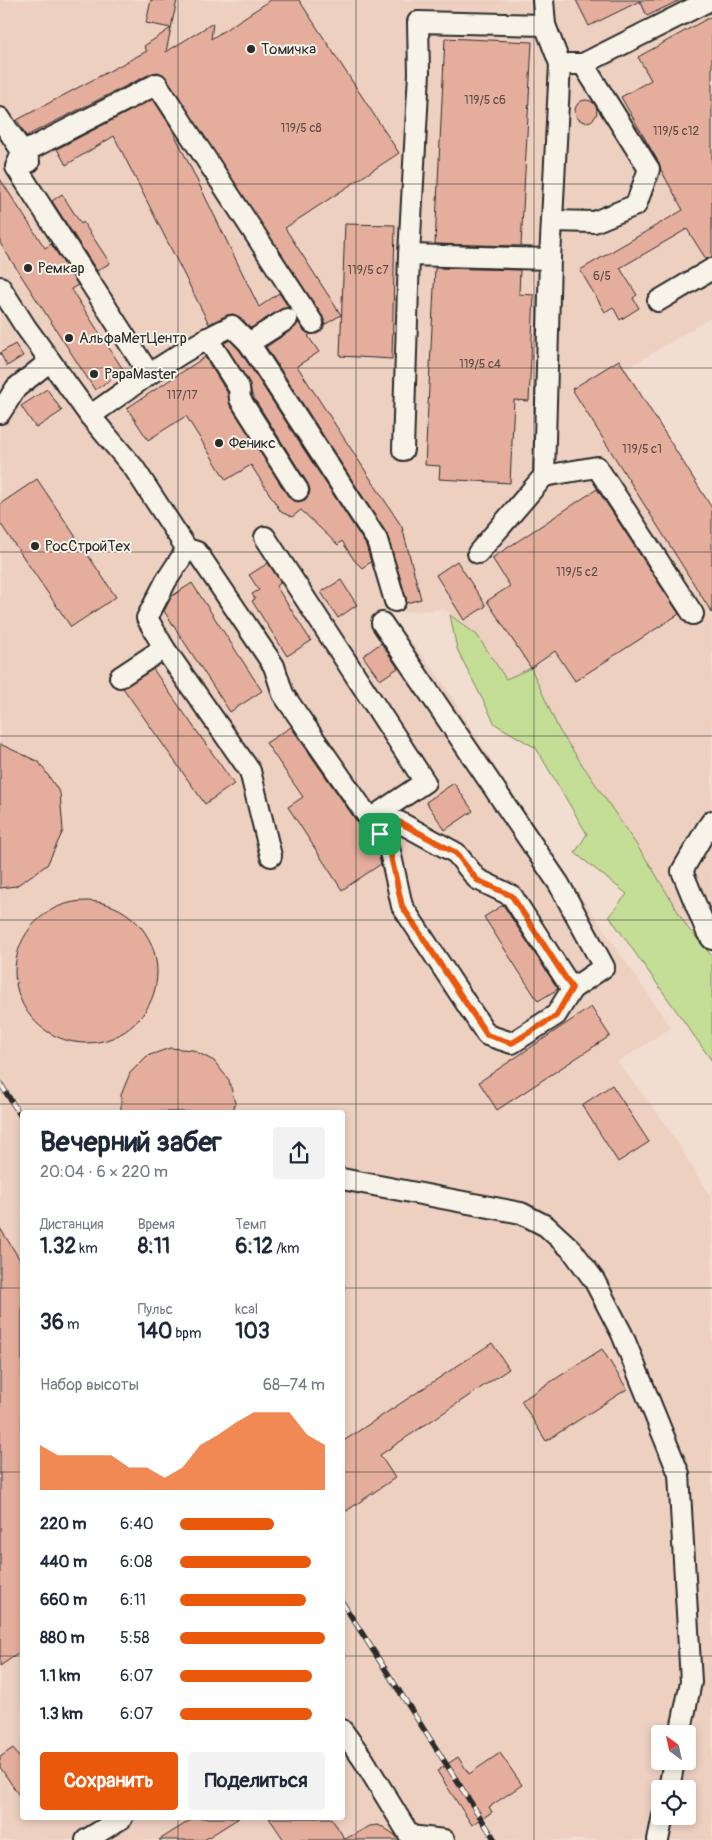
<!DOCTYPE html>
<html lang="ru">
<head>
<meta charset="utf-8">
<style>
	:root { --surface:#fff; --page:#f2f2f3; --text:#1f2937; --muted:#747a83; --accent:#ea580c }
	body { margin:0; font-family:Pangolin,sans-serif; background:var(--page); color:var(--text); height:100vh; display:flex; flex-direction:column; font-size:19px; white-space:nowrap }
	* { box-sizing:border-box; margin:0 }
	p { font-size:16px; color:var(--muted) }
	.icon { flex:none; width:28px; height:28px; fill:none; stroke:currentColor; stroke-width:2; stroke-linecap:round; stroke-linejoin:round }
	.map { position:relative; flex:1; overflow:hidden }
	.sheet { position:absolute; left:20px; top:1110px; width:325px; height:710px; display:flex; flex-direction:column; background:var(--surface); border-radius:5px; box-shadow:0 2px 8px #0003 }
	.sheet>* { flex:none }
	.needle { width:32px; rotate:327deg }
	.controls { position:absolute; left:651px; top:1725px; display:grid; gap:10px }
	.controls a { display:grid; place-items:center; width:45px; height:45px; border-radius:5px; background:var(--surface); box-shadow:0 2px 8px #0003; font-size:25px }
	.pin { position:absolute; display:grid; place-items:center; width:42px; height:42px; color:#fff; margin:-21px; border-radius:10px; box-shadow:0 2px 8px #0006 }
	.round { display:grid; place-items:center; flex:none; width:52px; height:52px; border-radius:5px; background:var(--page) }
	.headline { display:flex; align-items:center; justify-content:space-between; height:85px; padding:0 20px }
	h1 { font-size:28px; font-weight:700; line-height:38px }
	.stats { display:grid; grid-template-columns:repeat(3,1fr); gap:8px; height:85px; padding:5px 20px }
	.stats div { display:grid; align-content:center }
	.stats b { font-size:21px; font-weight:700 }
	.stats small { font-size:14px; font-weight:400 }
	.stats p { font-size:14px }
	.chart { height:140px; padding:10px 20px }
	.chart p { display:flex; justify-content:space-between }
	.chart svg { width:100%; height:90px; margin-top:5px; fill:var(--accent); opacity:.7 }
	.cta { display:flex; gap:10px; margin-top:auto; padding:10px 20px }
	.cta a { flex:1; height:58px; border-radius:5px; background:var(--accent); color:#fff; font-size:20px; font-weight:700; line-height:58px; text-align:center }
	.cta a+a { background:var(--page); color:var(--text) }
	ul { padding:0 20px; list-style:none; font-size:16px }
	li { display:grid; grid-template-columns:80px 60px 1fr; align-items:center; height:38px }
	li i { height:12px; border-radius:6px; background:var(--accent) }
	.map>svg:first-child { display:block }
	.built { fill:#eed0c1; fill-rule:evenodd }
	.green { fill:#c5de95; stroke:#788460 }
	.building { fill:#e5ae9c; stroke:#2b2b2b }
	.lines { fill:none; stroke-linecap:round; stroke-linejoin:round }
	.minor-casing { stroke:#2b2b2b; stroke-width:24 }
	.minor { stroke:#f7f3e8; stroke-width:20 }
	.rail-casing { stroke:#2b2b2b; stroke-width:5.5 }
	.rail { stroke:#f7f3e8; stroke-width:4; stroke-dasharray:11; stroke-linecap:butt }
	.route-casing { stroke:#fff; stroke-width:10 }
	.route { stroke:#ea580c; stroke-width:6 }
	.grid { fill:none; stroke:#2b2b2b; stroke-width:1; stroke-opacity:0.55 }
	.poi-dot { fill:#2b2b2b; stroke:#f7f3e8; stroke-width:2 }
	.labels { text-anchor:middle; stroke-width:4; stroke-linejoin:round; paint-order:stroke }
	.number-label { font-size:12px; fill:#5a4c47 }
	.poi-label { font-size:15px; fill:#2b2b2b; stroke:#f7f3e8; text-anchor:start }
</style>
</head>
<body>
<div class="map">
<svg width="712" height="1840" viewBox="0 0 712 1840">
	<rect width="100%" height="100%" fill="#f2ded1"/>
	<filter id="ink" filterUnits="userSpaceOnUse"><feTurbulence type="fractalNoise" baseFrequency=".02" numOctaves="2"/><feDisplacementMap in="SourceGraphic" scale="10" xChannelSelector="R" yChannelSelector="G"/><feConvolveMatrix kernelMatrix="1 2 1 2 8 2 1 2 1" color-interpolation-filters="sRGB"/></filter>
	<g filter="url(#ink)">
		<path class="built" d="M 0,0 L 712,0 L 712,317 L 626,369 L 712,508 L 712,912 L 687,927 L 652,868 L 559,730 L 531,668 L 506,679 L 477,635 L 444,609 L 389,614 L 438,675 L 534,827 L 671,1028 L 618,1062 L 665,1123 L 712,1199 L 712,1840 L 0,1840 ZM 22,1112 L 342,1112 L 342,1818 L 22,1818 ZM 660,1734 L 688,1734 L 688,1761 L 660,1761 ZM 660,1789 L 688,1789 L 688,1816 L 660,1816 Z"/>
		<path class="green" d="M 450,615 L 477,635 L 506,679 L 531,668 L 559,730 L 652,868 L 687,927 L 712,956 L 712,1061 L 609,916 L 627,894 L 575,853 L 587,834 L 536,748 L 495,724 L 457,649 Z"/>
		<g class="building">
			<path d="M 151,0 L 177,0 L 171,28 L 146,23 Z"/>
			<path d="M 271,0 L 299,0 L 399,153 L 285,228 L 341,315 L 324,325 L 323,317 L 163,74 L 158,72 L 152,73 L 26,136 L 17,120 L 147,51 L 144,46 L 171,28 L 166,52 L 213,23 L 211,39 Z"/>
			<path d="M 576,0 L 680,0 L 647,16 L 640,1 L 589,26 Z"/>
			<path d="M 712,16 L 712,257 L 706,259 L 687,229 L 620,268 L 637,295 L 633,298 L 639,308 L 620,320 L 613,307 L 605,312 L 580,270 L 683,210 L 661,170 L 659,163 L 621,97 L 651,80 L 638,57 Z"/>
			<path d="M 445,38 L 532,42 L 521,246 L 435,244 Z"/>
			<path d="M 153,99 L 171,127 L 259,307 L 279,293 L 289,308 L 281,309 L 251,328 L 240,318 L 233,314 L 227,315 L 209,324 L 114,136 L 66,165 L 57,149 Z"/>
			<circle cx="586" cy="111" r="11"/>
			<path d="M 0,179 L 45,248 L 51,244 L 78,285 L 71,289 L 124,371 L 95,390 L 0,243 Z"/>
			<path d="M 62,194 L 81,224 L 83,222 L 110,263 L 97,271 L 52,201 Z"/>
			<path d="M 345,224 L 395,225 L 392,359 L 340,356 Z"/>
			<path d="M 435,268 L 520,270 L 519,294 L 534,295 L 529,401 L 514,400 L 510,483 L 439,479 L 440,466 L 425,465 Z"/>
			<path d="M 298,322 L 303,330 L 311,334 L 308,336 L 319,352 L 297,366 L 402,527 L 421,599 L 407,603 L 406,598 L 387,534 L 266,347 L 293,329 Z"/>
			<path d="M 230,340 L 240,351 L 366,545 L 371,562 L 362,568 L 354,560 L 342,541 L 338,545 L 301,510 L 292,517 L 281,512 L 251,465 L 226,480 L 186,416 L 148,440 L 127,408 L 205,357 L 227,392 L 230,405 L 288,496 L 292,500 L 298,502 L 305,500 L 309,495 L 310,490 L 308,484 L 252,395 L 249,382 L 224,343 Z"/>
			<path d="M 15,344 L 23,356 L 7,366 L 0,353 Z"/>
			<path d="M 619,360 L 712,508 L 712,613 L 572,389 Z"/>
			<path d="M 47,389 L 62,411 L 36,428 L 21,406 Z"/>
			<path d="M 37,479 L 116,597 L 71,627 L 0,523 L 0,504 Z"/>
			<path d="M 597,489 L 679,614 L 575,681 L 555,651 L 531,668 L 487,601 L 510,586 L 492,558 Z"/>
			<path d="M 457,561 L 486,606 L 464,620 L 436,575 Z"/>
			<path d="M 268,563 L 281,583 L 276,586 L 311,641 L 287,656 L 252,601 L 255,599 L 252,594 L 259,590 L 249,575 Z"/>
			<path d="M 341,580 L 357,605 L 338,618 L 321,592 Z"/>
			<path d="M 192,583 L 262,691 L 230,712 L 164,611 L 172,596 Z"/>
			<path d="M 381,643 L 398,668 L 380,680 L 363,656 Z"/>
			<path d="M 153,669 L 234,784 L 205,804 L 123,688 Z"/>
			<path d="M 291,727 L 378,852 L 381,864 L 342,890 L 288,807 L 303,797 L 266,743 Z"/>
			<path d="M 0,744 L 39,762 L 60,793 L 63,831 L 47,865 L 16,886 L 0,888 Z"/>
			<path d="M 454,783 L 473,811 L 445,830 L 426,802 Z"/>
			<circle cx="86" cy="972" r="71"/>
			<path d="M 503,905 L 558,989 L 538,1001 L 484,917 Z"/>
			<path d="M 591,1007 L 610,1036 L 497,1110 L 479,1082 Z"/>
			<path d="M 170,1048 L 193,1050 L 214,1061 L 229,1080 L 235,1103 L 233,1112 L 121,1112 L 121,1095 L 130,1073 L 147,1056 Z"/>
			<path d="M 612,1085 L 649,1142 L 618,1162 L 582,1105 Z"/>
			<path d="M 0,1228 L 22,1263 L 22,1651 L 0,1666 Z"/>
			<path d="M 492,1343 L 509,1369 L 380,1455 L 395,1478 L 342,1514 L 342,1442 Z"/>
			<path d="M 602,1349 L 627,1389 L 546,1441 L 521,1401 Z"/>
			<path d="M 13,1748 L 22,1762 L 22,1800 L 0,1767 L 0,1757 Z"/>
			<path d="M 500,1753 L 522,1785 L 489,1807 L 492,1812 L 472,1825 L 437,1771 L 458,1757 L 469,1774 Z"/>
			<path d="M 194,1818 L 239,1818 L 204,1840 L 159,1840 Z"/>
			<path d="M 269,1818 L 331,1818 L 345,1839 L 370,1826 L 377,1825 L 383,1827 L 395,1835 L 399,1840 L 284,1840 Z"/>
		</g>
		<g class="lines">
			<g class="minor-casing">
				<g id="minor">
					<path d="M 569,64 L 583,64 L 710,0"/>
					<path d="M 0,118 L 29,162"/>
					<path d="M 552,221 L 594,222 L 636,205 L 649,169 L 583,64"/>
					<path d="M 409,255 L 550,259"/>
					<path d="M 0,287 L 25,326 L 90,416 L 134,468 L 187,549 L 197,552 L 274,666 L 283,694 L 389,847 L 402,906 L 487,1035 L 512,1043 L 556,1015 L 572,989 L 604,967 L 559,884 L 382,623"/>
					<path d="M 658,301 L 712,269"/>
					<path d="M 207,338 L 239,388 L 240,399 L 298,490"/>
					<path d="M 249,343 L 287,319"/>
					<path d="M 149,374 L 16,167 L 22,153 L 157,84 L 313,323"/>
					<path d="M 0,413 L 16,388 L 50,361"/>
					<path d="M 90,416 C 136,383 181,350 232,326 L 249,343 L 377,540 L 395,601"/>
					<path d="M 403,450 L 409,255 L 419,73 L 418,22 L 545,25"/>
					<path d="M 544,476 L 597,467 L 693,614"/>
					<path d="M 265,537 L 425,782 L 370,819"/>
					<path d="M 187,549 L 166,581 L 147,618 L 164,648 L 250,771 L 271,856"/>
					<path d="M 478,553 L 544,476 L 550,259 L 560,64 L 545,25 L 543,0"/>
					<path d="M 120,677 L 164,648"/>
					<path d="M 712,821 L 707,828 L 682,871 L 707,932 L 712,939"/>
					<path d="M 380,833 L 399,822 L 456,853 L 477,879 L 512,896 L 572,989"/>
					<path d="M 342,1179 L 521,1213 L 546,1226 L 572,1250 L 594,1280 L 622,1334 L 679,1474 L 691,1682 L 680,1734"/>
					<path d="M 342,1730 L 363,1759 L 410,1836 L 444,1840"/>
					<path d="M 669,1789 L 674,1761"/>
					<path d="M 86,1840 L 122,1818"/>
					<path d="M 658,1840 L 663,1816"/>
				</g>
			</g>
			<use href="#minor" class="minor"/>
			<g class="rail-casing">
				<g id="rail">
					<path d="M 0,1083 L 22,1118"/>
					<path d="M 342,1602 L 495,1840"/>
				</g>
			</g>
			<use href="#rail" class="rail"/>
		</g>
	</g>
	<g class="lines" filter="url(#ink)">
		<g class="route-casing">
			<path id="route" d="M 399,822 L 456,853 L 477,880 L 512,896 L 572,988 L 556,1016 L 512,1043 L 487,1035 L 402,906 L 389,847 L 380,834 Z"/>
		</g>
		<use href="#route" class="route"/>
	</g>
	<path class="grid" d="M 178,0 L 178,1112M 356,0 L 356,1840M 534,0 L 534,1840M 0,184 L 712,184M 0,368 L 712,368M 0,552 L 712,552M 0,736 L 712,736M 0,920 L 712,920M 0,1104 L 712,1104M 0,1288 L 22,1288M 342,1288 L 712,1288M 0,1472 L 22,1472M 342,1472 L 712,1472M 0,1656 L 22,1656M 342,1656 L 712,1656M 178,1818 L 178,1840"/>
	<g class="poi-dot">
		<circle cx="251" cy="49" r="5"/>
		<circle cx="28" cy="268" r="5"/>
		<circle cx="69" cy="338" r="5"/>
		<circle cx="94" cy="374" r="5"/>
		<circle cx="219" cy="443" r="5"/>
		<circle cx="35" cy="546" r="5"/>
	</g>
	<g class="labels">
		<g class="number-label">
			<text x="485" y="104">119/5 с6</text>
			<text x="301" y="132">119/5 с8</text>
			<text x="676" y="135">119/5 с12</text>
			<text x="368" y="274">119/5 с7</text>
			<text x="602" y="280">6/5</text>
			<text x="480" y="368">119/5 с4</text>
			<text x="182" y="399">117/17</text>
			<text x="642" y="453">119/5 с1</text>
			<text x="577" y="576">119/5 с2</text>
		</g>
		<g class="poi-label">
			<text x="261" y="54">Томичка</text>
			<text x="38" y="273">Ремкар</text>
			<text x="79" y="343">АльфаМетЦентр</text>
			<text x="104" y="379">PapaMaster</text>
			<text x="229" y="448">Феникс</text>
			<text x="45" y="551">РосСтройТех</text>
		</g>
	</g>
</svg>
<div class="controls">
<a><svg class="needle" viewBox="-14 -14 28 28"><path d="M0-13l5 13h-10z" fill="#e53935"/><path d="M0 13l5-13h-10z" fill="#747a83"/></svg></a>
<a><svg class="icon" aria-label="locate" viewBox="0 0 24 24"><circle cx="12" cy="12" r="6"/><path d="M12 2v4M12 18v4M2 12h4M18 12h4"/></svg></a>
</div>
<div class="pin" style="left:380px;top:834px;background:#1e9e55"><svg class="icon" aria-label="arrive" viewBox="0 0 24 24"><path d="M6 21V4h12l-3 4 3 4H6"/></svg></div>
<section class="sheet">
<div class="headline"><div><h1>Вечерний забег</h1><p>20:04 · 6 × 220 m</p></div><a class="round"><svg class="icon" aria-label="share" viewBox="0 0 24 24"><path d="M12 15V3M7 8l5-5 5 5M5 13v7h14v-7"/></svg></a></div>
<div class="stats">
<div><p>Дистанция</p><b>1.32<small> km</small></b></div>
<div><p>Время</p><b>8:11</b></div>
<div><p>Темп</p><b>6:12<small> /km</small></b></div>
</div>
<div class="stats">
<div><b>36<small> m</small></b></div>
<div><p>Пульс</p><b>140<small> bpm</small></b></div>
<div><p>kcal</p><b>103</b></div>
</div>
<div class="chart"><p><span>Набор высоты</span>68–74 m</p>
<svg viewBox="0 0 160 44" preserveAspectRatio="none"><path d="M0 44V22L10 27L20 27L30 27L40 27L50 33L60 33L70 38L80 33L90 22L100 17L110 11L120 6L130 6L140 6L150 17L160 22V44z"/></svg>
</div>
<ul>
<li><b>220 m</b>6:40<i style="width:65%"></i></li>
<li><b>440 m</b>6:08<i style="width:90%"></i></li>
<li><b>660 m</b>6:11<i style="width:87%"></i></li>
<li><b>880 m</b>5:58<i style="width:100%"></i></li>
<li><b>1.1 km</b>6:07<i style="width:91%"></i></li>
<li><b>1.3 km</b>6:07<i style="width:91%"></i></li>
</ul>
<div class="cta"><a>Сохранить</a><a>Поделиться</a></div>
</section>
</div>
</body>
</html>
